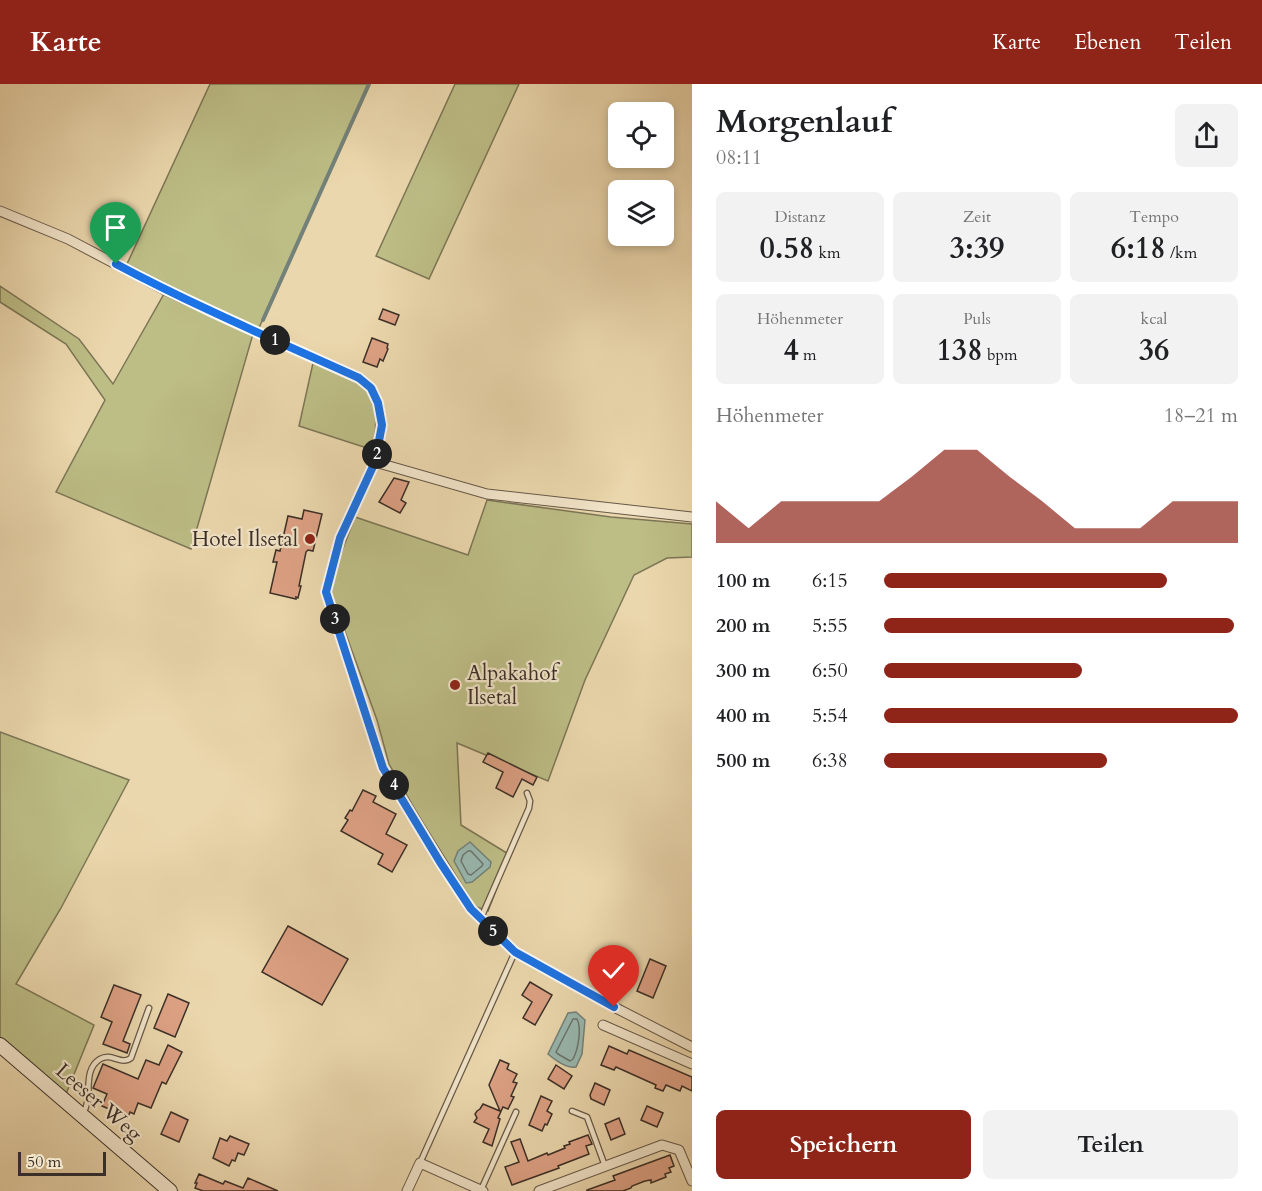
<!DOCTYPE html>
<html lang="de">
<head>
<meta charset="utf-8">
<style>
	:root { --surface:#fff; --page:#f2f2f2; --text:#202124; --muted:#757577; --accent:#8f2418 }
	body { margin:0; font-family:Cardo,serif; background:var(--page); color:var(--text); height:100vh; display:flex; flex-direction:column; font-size:22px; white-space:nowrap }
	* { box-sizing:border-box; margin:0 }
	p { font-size:20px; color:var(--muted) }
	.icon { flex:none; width:33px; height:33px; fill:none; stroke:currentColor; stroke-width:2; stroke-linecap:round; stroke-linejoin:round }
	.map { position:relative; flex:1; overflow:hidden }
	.panel { display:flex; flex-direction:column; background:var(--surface); width:570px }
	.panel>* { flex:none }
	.fabs { position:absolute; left:608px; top:18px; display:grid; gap:12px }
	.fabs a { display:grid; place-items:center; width:66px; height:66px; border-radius:9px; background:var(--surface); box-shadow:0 3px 9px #0003; font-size:30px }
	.scale { position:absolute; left:18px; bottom:15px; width:88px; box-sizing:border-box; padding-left:6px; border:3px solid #3b2f27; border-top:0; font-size:16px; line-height:21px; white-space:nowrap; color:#3b2f27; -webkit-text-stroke:4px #f2e5ca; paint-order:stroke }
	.pin { position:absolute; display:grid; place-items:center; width:51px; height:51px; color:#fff; margin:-62px -26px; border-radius:50% 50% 50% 0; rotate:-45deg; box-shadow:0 0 6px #0007 }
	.pin .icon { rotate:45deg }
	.km { position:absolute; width:30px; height:30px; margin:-15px; border-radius:50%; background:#222; color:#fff; font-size:16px; line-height:30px; text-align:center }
	.round { display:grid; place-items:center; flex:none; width:63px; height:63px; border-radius:9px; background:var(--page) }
	.overview { display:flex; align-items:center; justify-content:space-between; height:102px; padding:0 24px }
	h1 { font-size:33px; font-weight:700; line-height:45px }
	.stats { display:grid; grid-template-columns:repeat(3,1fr); gap:9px; height:102px; padding:6px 24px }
	.stats div { display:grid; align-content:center; border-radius:9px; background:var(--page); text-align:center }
	.stats b { font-size:30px; font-weight:700 }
	.stats small { font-size:16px; font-weight:400 }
	.stats p { font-size:16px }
	.chart { height:168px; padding:12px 24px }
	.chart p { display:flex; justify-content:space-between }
	.chart svg { width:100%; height:108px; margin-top:6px; fill:var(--accent); opacity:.7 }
	.primary-button { display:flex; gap:12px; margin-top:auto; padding:12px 24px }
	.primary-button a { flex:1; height:69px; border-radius:9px; background:var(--accent); color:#fff; font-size:24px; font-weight:700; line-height:69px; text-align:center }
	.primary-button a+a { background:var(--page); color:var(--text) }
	ul { padding:0 24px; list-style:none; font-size:20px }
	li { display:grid; grid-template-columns:96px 72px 1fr; align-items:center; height:45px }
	li i { height:15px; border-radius:8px; background:var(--accent) }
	header { display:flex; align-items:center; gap:36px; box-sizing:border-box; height:84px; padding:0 30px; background:var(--accent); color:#fff }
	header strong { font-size:28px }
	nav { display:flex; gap:33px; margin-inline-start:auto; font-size:21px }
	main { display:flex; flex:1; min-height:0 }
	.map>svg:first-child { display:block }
	.green { fill:#bdbd86; stroke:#7c7656; stroke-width:1.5 }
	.water { fill:#99b8b0; stroke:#738179; stroke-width:1.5 }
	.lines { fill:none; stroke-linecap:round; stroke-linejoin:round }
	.shore { stroke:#6a746c; stroke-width:1.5 }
	.stream { stroke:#738179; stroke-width:4 }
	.building { fill:#dda184; stroke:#3b2f27; stroke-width:1.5 }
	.lane-casing { stroke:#675948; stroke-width:7 }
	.street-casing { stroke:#675948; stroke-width:11 }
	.secondary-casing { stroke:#3b2f27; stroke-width:16 }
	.lane { stroke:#f2e5ca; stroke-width:4.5 }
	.street { stroke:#f2e5ca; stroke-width:9 }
	.secondary { stroke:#f2e5ca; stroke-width:14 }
	.route-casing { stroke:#fff; stroke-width:12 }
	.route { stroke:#1a73e8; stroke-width:8 }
	.poi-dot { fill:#8f2418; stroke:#f2e5ca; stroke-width:2 }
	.labels { text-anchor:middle; stroke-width:4.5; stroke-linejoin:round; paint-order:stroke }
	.poi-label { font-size:21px; fill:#3b2f27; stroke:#f2e5ca; text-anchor:end }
	.street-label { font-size:21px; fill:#3b2f27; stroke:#f2e5ca }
</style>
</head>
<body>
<header>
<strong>Karte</strong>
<nav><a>Karte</a><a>Ebenen</a><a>Teilen</a></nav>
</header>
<main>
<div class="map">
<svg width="692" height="1107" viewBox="0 0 692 1107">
	<rect width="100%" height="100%" fill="#ebd7ad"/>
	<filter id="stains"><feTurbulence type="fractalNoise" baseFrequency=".00333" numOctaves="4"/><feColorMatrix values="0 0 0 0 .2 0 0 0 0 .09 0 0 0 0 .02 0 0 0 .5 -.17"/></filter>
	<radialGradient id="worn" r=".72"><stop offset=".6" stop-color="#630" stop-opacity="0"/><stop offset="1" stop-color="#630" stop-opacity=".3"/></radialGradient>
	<g class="green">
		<path d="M 210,0 L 370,0 L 258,246 L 127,180 Z"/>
		<path d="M 455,0 L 519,0 L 429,195 L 376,172 Z"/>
		<path d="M 0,202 L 79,255 L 113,300 L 164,210 L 253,250 L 191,465 L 56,408 L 105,316 L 66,260 L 0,218 Z"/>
		<path d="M 313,279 C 327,285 345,289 357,297 C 380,311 377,343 373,366 L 299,342 Z"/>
		<path d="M 487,416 L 611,433 L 692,440 L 692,473 L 667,474 L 634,491 L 585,596 L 548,697 L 457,659 L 461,741 L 510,771 L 488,827 L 471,821 L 437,764 L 389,680 L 377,636 L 331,509 L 337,480 L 355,433 L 468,471 Z"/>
		<path d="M 0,648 L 129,696 L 61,824 L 16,900 L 94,941 L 66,1010 L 0,953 Z"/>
	</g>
	<g class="water">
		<path d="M 470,758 L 491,778 L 490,783 L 472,798 L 466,799 L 454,777 L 458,767 Z"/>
		<path d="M 576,928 L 585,936 L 582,970 L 576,983 C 566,985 555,976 548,970 L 568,929 Z"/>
	</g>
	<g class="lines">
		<g class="shore">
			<path d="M 468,767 L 471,767 L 483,780 L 482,782 L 471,791 L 468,790 L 461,777 L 463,771 Z"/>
			<path d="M 573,935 L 577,935 C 582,944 578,966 573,975 L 570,977 L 558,970 L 556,968 Z"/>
		</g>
		<path class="stream" d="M 263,236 L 369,0"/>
	</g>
	<g class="building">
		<path d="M 383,225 L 399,231 L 395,241 L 379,235 Z"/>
		<path d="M 372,254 L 388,260 L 387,264 L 388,265 L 383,277 L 380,275 L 377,283 L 363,278 Z"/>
		<path d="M 394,394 L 409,398 L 401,416 L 406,419 L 400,429 L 379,418 Z"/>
		<path d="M 304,426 L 322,430 L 313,467 L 308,466 L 306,468 L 299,502 L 301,502 L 298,514 L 296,513 L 296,515 L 270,509 L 277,478 L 273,478 L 276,466 L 280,467 L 288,432 L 302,435 Z"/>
		<path d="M 488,669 L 537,693 L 533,701 L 522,695 L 513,713 L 496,704 L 503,688 L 483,678 Z"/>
		<path d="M 363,706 L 376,712 L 373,718 L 396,730 L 386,750 L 407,761 L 392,788 L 378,780 L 383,770 L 341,747 L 348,736 L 345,734 L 350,726 L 352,727 Z"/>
		<path d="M 288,842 L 348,875 L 322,921 L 262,888 Z"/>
		<path d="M 650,875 L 666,882 L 653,914 L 637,907 Z"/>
		<path d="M 530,898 L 552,911 L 535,941 L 523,934 L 532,918 L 522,911 Z"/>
		<path d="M 114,901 L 141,911 L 123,957 L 130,960 L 127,969 L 103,960 L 112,938 L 101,933 Z"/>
		<path d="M 168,910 L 189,919 L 175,953 L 154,944 Z"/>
		<path d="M 168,961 L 182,968 L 166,1000 L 162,998 L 151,1024 L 138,1019 L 134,1030 L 130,1028 L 128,1033 L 102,1022 L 107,1010 L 93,1004 L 103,980 L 138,995 L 146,976 L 159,981 Z"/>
		<path d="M 609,962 L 627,970 L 629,966 L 692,993 L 692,1007 L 682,1002 L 680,1007 L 666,1001 L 663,1007 L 655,1004 L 656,1001 L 616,983 L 614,986 L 601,981 Z"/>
		<path d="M 500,976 L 509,980 L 507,985 L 517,990 L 513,998 L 517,999 L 511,1012 L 514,1013 L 508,1025 L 503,1023 L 498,1034 L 500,1035 L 492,1062 L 483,1058 L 489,1045 L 474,1038 L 477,1034 L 475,1030 L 477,1027 L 480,1025 L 483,1020 L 500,1027 L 489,1001 Z"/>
		<path d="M 556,981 L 572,992 L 564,1005 L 548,995 Z"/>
		<path d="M 595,999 L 610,1006 L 604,1021 L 591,1015 L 590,1011 Z"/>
		<path d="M 541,1012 L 552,1017 L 547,1027 L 552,1030 L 547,1041 L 545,1040 L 542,1047 L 529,1041 Z"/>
		<path d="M 647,1022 L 663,1029 L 657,1043 L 641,1036 Z"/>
		<path d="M 171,1028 L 188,1036 L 179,1058 L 161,1050 Z"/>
		<path d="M 619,1034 L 625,1050 L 611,1056 L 605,1040 Z"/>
		<path d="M 588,1051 L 592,1060 L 586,1062 L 589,1070 L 558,1082 L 559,1084 L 512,1101 L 505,1083 L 519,1078 L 511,1058 L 520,1055 L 528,1077 L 547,1069 L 548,1071 L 565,1064 L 564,1062 L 570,1060 L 569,1058 Z"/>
		<path d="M 230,1052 L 249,1060 L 244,1071 L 238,1069 L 235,1077 L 232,1076 L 229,1082 L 213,1074 L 220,1054 L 227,1057 Z"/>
		<path d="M 670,1071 L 674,1082 L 669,1084 L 671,1088 L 665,1090 L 666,1093 L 651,1099 L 651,1096 L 645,1097 L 632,1102 L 631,1104 L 623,1107 L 587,1107 L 587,1106 L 615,1096 L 613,1092 Z"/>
		<path d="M 199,1090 L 223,1100 L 225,1097 L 243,1104 L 248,1094 L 278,1107 L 203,1107 L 195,1104 L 197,1099 L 195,1099 Z"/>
	</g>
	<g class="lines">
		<g class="lane-casing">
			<g id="lane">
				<path d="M 481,834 L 529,724 L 530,717 L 527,709"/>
				<path d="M 572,1027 L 587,1033 L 605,1082"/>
				<path d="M 83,1029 C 94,1013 81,987 100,975 C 112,968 121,982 131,974 L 149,924"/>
				<path d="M 420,1079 L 515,868"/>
				<path d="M 481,1106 L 516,1028"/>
			</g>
		</g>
		<g class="street-casing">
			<g id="street">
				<path d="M 0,127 L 68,155 L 163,205 L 223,233 L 359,294 L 371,304 L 378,319 L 382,341 L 375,378 L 340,454 L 326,508 L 383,684 L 471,825 L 515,868 L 614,923 L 692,963"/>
				<path d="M 375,378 L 487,410 L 692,433"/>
				<path d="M 603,941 L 692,980"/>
				<path d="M 407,1107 L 420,1079 L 483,1107"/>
				<path d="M 539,1107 L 662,1061 L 679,1066 L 692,1097"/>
			</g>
		</g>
		<g class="secondary-casing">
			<path id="secondary" d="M 0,961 L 170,1107"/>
		</g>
		<use href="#lane" class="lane"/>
		<use href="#street" class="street"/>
		<use href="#secondary" class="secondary"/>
	</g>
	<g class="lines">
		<g class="route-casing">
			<path id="route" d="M 116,180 C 195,222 277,257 359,294 L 371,304 L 378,319 L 382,341 L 375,378 L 340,454 L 326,508 L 383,684 L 440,778 L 471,825 L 515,868 L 614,923"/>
		</g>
		<use href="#route" class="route"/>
	</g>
	<g class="poi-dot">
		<circle cx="310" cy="455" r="6"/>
		<circle cx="455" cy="601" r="6"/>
	</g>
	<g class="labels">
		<g class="poi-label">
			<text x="298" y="462">Hotel Ilsetal</text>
			<text x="467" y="596" text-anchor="start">Alpakahof<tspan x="467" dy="24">Ilsetal</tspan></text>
		</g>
		<g class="street-label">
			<text transform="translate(99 1018) rotate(41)" y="7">Leeser Weg</text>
		</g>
	</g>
	<rect width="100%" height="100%" filter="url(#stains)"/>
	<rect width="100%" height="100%" fill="url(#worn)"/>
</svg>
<div class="fabs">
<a><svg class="icon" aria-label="locate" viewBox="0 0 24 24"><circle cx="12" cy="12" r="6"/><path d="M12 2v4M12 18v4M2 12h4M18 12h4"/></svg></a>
<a><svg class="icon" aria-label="layers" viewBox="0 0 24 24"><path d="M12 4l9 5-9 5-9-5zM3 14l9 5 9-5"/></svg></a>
</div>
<div class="scale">50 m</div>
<div class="pin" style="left:116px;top:180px;background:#1e9e55"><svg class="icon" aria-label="arrive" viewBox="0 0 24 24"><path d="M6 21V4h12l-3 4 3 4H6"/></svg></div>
<div class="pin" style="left:614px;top:923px;background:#d93025"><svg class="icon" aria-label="check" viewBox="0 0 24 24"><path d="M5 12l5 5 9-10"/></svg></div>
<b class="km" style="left:275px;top:256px">1</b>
<b class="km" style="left:377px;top:370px">2</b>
<b class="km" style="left:335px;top:535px">3</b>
<b class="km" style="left:394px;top:701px">4</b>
<b class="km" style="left:493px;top:847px">5</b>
</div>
<section class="panel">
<div class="overview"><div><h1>Morgenlauf</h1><p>08:11</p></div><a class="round"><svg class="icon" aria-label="share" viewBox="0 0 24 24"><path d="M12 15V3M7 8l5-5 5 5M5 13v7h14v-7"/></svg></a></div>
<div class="stats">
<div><p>Distanz</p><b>0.58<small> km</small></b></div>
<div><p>Zeit</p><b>3:39</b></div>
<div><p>Tempo</p><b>6:18<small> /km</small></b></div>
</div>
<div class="stats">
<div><p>Höhenmeter</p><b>4<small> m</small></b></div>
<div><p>Puls</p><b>138<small> bpm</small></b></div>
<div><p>kcal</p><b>36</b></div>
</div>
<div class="chart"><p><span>Höhenmeter</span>18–21 m</p>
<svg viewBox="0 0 160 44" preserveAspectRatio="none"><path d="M0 44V27L10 38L20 27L30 27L40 27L50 27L60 17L70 6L80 6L90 17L100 27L110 38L120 38L130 38L140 27L150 27L160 27V44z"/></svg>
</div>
<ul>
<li><b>100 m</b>6:15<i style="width:80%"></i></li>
<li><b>200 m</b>5:55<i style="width:99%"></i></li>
<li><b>300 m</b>6:50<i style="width:56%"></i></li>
<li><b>400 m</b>5:54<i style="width:100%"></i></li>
<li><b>500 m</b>6:38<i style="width:63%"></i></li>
</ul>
<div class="primary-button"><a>Speichern</a><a>Teilen</a></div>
</section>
</main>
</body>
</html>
